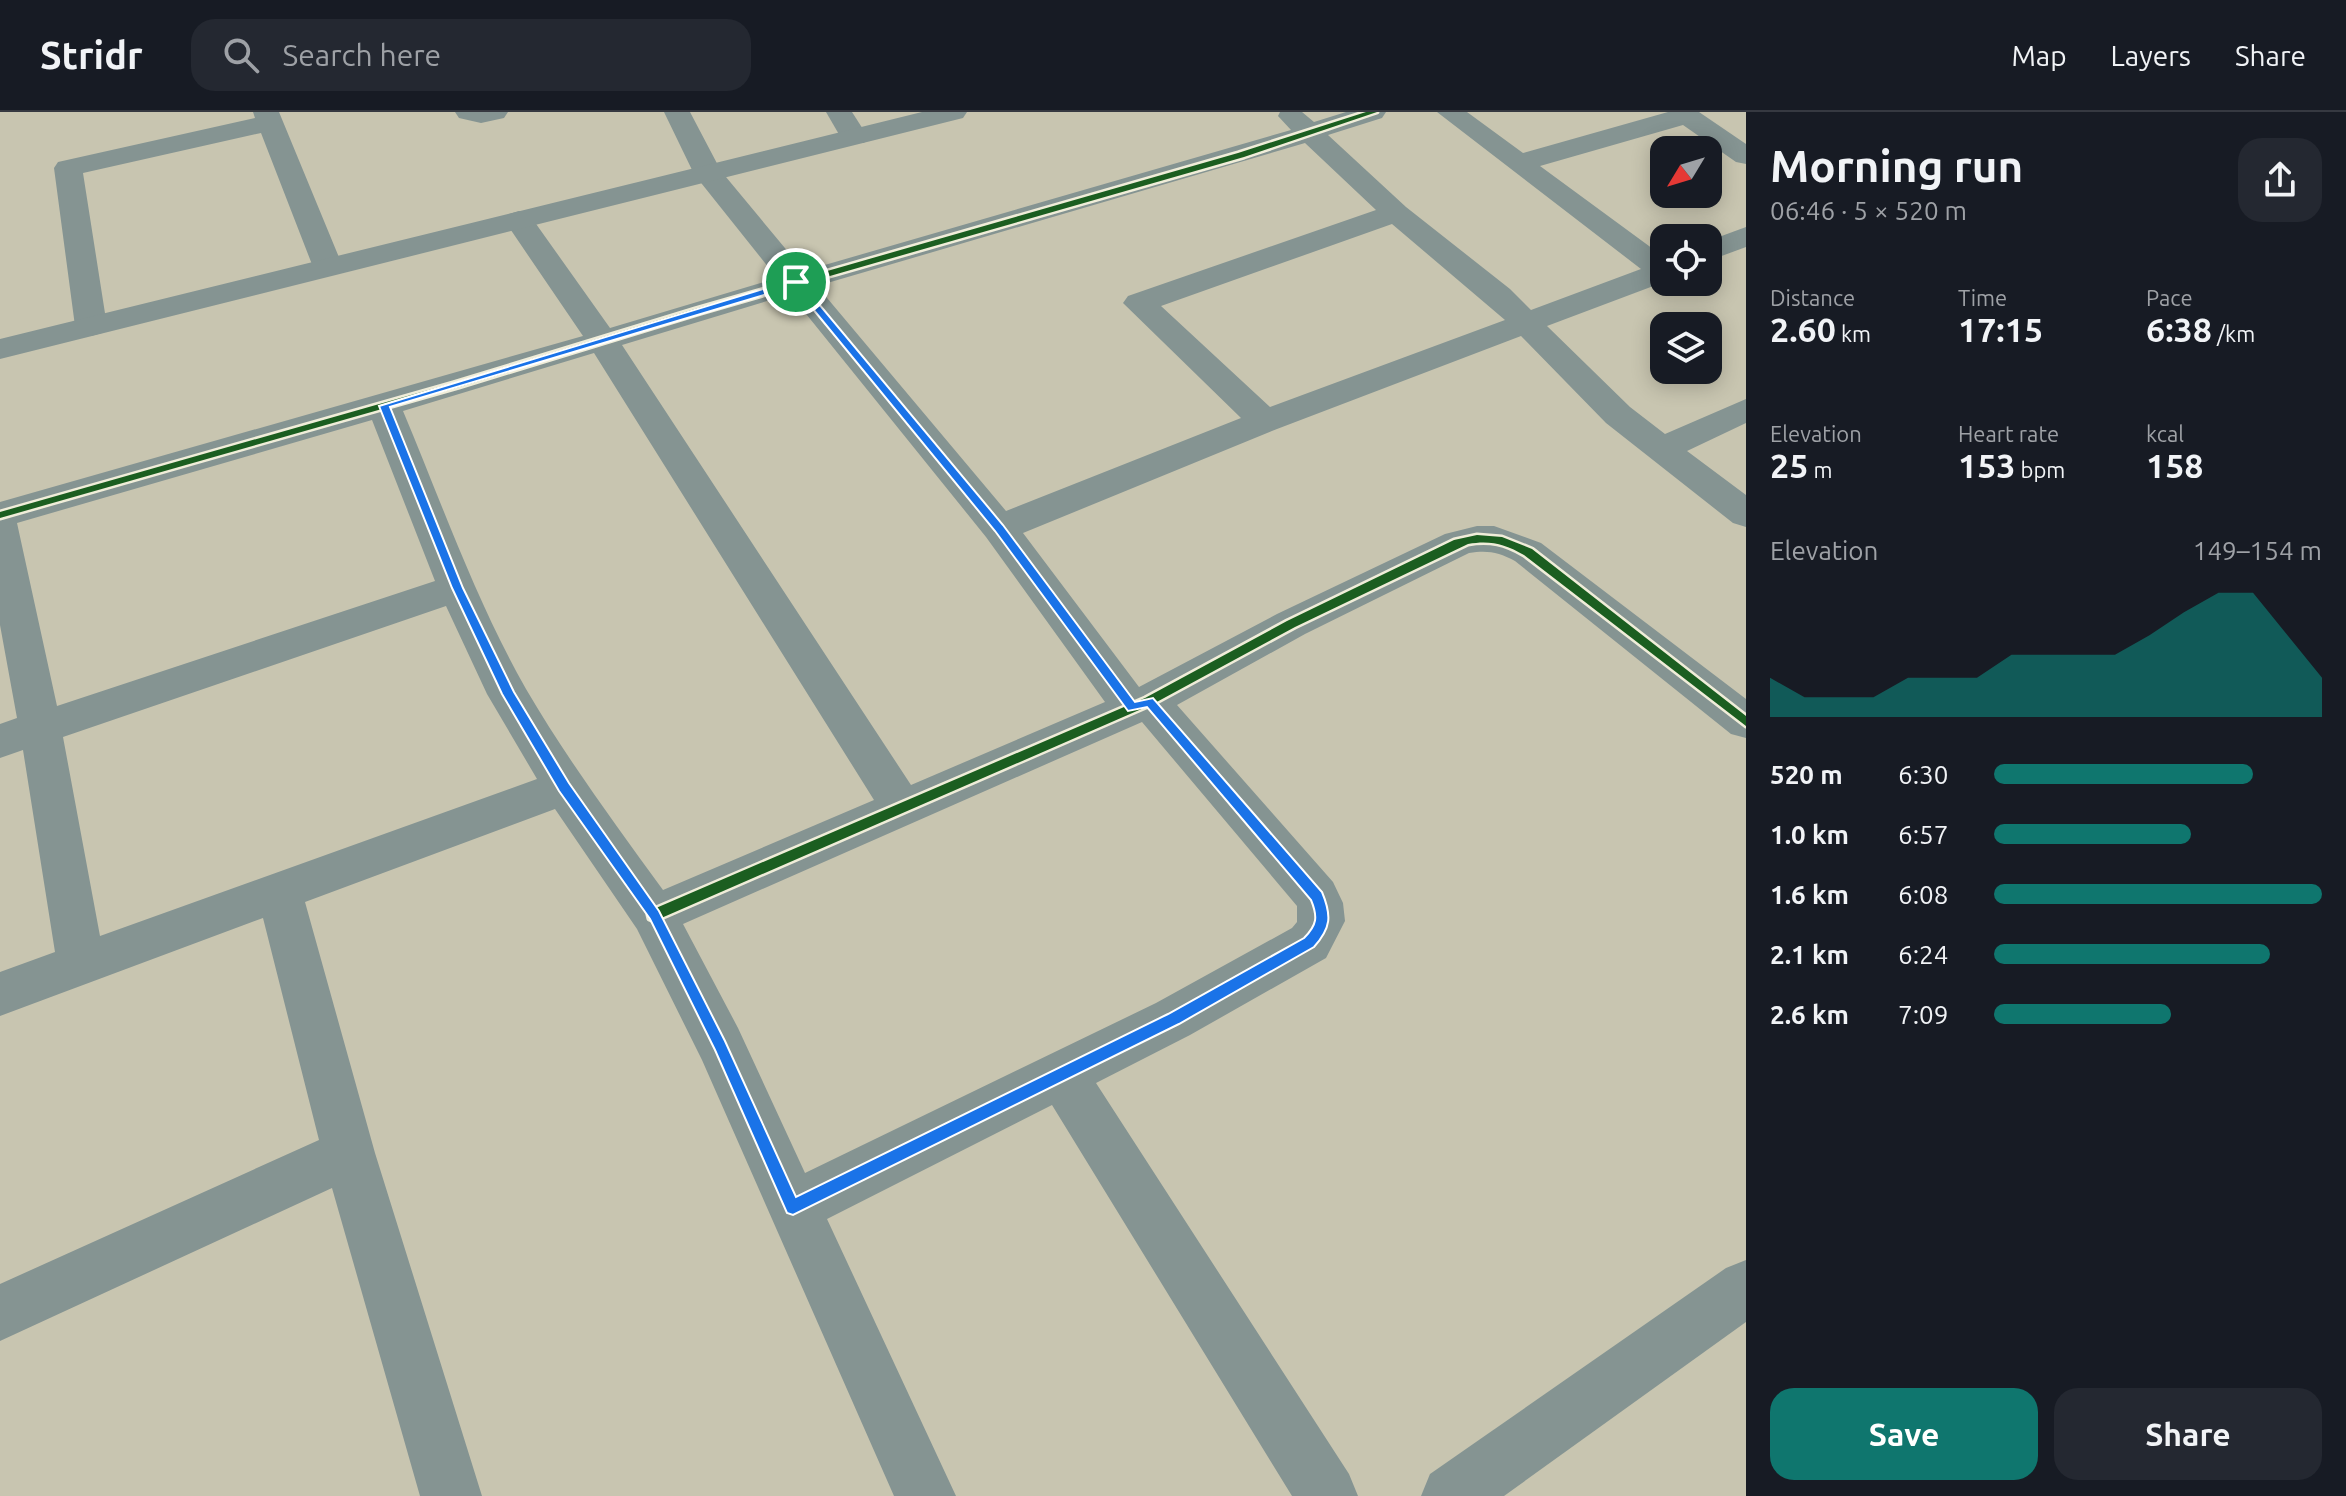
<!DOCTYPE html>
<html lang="en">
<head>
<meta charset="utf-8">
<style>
	:root { --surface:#171b24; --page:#242831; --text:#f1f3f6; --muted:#9ea1a6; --line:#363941; --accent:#0f766e }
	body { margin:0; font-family:Ubuntu,sans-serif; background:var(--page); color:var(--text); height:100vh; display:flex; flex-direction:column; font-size:30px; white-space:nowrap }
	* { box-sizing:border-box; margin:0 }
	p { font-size:26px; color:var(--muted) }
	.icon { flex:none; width:44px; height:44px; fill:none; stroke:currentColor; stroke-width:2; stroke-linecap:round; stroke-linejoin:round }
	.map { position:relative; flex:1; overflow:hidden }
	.sheet { display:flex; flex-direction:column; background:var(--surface); width:600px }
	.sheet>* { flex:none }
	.needle { width:52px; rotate:232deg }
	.controls { position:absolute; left:1650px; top:24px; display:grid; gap:16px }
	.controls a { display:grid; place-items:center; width:72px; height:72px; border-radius:16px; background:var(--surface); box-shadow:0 4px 20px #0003; font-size:40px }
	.pin { position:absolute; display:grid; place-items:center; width:68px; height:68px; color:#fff; margin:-34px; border:4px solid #fff; border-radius:50%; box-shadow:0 2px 8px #0007 }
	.round { display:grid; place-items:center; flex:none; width:84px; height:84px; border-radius:24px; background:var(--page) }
	.head { display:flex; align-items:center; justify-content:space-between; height:136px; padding:0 24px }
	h1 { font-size:44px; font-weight:700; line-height:60px }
	.metrics { display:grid; grid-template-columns:repeat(3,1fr); gap:12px; height:136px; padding:8px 24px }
	.metrics div { display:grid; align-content:center }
	.metrics b { font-size:34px; font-weight:700 }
	.metrics small { font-size:22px; font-weight:400 }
	.metrics p { font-size:22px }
	.chart { height:224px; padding:16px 24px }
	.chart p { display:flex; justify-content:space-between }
	.chart svg { width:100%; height:144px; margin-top:8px; fill:var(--accent); opacity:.7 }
	.button { display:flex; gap:16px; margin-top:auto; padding:16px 24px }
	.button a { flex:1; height:92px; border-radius:24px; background:var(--accent); color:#fff; font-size:32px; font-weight:700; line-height:92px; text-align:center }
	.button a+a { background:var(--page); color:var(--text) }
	ul { padding:0 24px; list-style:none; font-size:26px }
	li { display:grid; grid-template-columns:128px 96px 1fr; align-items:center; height:60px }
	li i { height:20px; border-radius:10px; background:var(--accent) }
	header { display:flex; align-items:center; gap:48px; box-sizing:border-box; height:112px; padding:0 40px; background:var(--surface); border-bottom:2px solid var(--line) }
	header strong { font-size:38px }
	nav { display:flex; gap:44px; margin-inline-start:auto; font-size:28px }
	.search { width:560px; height:72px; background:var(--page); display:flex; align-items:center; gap:20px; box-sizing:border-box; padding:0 28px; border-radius:24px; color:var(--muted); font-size:30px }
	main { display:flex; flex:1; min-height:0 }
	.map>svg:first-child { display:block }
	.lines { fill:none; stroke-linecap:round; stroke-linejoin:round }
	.minor { fill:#859492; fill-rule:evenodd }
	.tertiary { fill:#859492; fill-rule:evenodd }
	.cycleway-casing { stroke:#f0edd9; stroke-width:5 }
	.cycleway { fill:#1b5e20; fill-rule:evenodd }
	.route { fill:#1a73e8; stroke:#fff; stroke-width:2; fill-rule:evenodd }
</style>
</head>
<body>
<header>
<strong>Stridr</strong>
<div class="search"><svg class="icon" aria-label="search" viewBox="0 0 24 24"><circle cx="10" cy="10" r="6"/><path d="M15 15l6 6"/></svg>Search here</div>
<nav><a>Map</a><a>Layers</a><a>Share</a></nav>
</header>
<main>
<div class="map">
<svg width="1746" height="1384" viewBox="0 0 1746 1384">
	<rect width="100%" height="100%" fill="#c8c5b0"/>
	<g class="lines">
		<g class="minor">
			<path d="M 253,0 L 279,0 L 343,155 L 339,161 L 328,164 L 317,161 L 313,155 L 261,21 L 83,61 L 107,214 L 102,221 L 91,224 L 80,221 L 75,214 L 54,56 L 58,50 L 255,6 Z"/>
			<path d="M 455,0 L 508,0 L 504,6 L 481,11 L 459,6 Z"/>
			<path d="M 664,0 L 690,0 L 721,59 L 804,159 L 1291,18 L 1278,4 L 1280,0 L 1302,0 L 1314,10 L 1346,0 L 1386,0 L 1382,6 L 1328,23 L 1406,95 L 1510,177 L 1531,198 L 1641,157 L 1437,0 L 1467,0 L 1523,41 L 1668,0 L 1699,0 L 1746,32 L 1746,52 L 1736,50 L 1683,13 L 1540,54 L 1664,145 L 1664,170 L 1547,214 L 1630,295 L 1665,322 L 1746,287 L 1746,311 L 1687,339 L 1746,383 L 1746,415 L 1733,411 L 1606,311 L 1521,224 L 1277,317 L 1023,421 L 1139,575 L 1277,502 L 1445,422 L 1477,414 L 1494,414 L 1541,431 L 1746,587 L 1746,626 L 1731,622 L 1515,449 C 1499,440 1487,438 1469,441 L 1305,522 L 1177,593 L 1333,770 L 1343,791 L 1345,809 L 1326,846 L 1190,923 L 1096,971 L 1349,1362 L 1358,1384 L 1292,1384 L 1052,993 L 827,1107 L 956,1384 L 894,1384 L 702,948 L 637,817 L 555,697 L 305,790 L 375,1041 L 482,1384 L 420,1384 L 332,1076 L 0,1229 L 0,1172 L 319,1028 L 263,806 L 0,904 L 0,860 L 55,840 L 23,638 L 0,646 L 0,612 L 17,606 L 0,513 L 0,390 L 583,224 L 504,108 L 509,102 L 519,99 L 529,102 L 610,216 L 777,166 L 694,62 ZM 1305,31 L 1376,98 L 1128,184 L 1123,191 L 1241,306 L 1006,399 L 817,174 ZM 1392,112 L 1505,208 L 1270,295 L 1161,194 ZM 790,182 L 986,425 L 1105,590 L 911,673 L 622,233 ZM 594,241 L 874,688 L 663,778 C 615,712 567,647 526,577 C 476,489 442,392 403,299 ZM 372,308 L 435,469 L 57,594 L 17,411 ZM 446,494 L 487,582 L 537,667 L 100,824 L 63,625 ZM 1142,610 L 1297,794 L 1297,810 L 1292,816 L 1156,891 L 805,1061 L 738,916 L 683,812 Z"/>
			<path d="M 826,0 L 852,0 L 868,25 L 864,31 L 844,31 Z"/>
			<path d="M 1746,115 L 1746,135 L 1708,149 L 1708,129 Z"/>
			<path d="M 1746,1148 L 1746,1210 L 1504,1384 L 1421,1384 L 1430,1362 L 1726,1156 Z"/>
		</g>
		<path class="tertiary" d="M 922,0 L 967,0 L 963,6 L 0,247 L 0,227 Z"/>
		<g class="cycleway-casing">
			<g id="cycleway">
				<path d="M 1366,0 L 1377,0 L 1244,45 L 701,201 L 459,275 L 0,406 L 0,400 L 453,271 L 695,197 L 1238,41 Z"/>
				<path d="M 1477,423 L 1502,425 L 1532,437 L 1746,604 L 1746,614 L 1524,443 C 1505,432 1490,428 1468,432 L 1295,515 L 1153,592 L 659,807 L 654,809 L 649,807 L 648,803 L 649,799 L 1145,586 L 1287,509 L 1454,428 Z"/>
			</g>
		</g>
		<use href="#cycleway" class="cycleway"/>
	</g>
	<path class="route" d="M 793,168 L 799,168 L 1003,413 L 1135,590 L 1153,586 L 1322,780 C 1332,804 1331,816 1314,835 L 1179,912 L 793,1103 L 787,1101 L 715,938 L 650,807 L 559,679 L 502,582 L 452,476 L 379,294 ZM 794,174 L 995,419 L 1128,599 L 1147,595 L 1311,788 C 1318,805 1317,813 1304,826 L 1168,902 L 796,1085 L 725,929 L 659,799 L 569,671 L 514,580 L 463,476 L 390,295 Z"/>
</svg>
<div class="controls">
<a><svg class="needle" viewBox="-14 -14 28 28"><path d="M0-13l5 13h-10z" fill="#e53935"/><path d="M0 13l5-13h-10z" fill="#9ea1a6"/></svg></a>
<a><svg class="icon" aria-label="locate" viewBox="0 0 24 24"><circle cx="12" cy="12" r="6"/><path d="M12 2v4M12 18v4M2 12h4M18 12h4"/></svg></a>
<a><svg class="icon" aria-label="layers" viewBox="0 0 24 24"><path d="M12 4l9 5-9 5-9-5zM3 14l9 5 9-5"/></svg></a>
</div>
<div class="pin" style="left:796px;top:170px;background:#1e9e55"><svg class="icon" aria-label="arrive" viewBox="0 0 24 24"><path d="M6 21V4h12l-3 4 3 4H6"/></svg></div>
</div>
<section class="sheet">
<div class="head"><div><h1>Morning run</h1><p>06:46 · 5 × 520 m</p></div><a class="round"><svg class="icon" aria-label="share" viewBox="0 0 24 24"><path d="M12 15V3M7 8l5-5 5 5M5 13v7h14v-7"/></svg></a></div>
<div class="metrics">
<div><p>Distance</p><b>2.60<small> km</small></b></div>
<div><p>Time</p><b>17:15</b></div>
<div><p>Pace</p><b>6:38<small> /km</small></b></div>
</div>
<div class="metrics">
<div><p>Elevation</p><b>25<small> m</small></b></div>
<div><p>Heart rate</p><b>153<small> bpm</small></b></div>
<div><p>kcal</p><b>158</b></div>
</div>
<div class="chart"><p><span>Elevation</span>149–154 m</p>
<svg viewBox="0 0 160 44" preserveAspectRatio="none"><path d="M0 44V32L10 38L20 38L30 38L40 32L50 32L60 32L70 25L80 25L90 25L100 25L110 19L120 12L130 6L140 6L150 19L160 32V44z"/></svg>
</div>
<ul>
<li><b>520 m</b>6:30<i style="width:79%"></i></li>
<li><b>1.0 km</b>6:57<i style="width:60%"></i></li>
<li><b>1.6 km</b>6:08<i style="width:100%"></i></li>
<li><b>2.1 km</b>6:24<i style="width:84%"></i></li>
<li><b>2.6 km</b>7:09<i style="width:54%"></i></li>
</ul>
<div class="button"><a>Save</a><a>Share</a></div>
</section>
</main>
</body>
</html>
